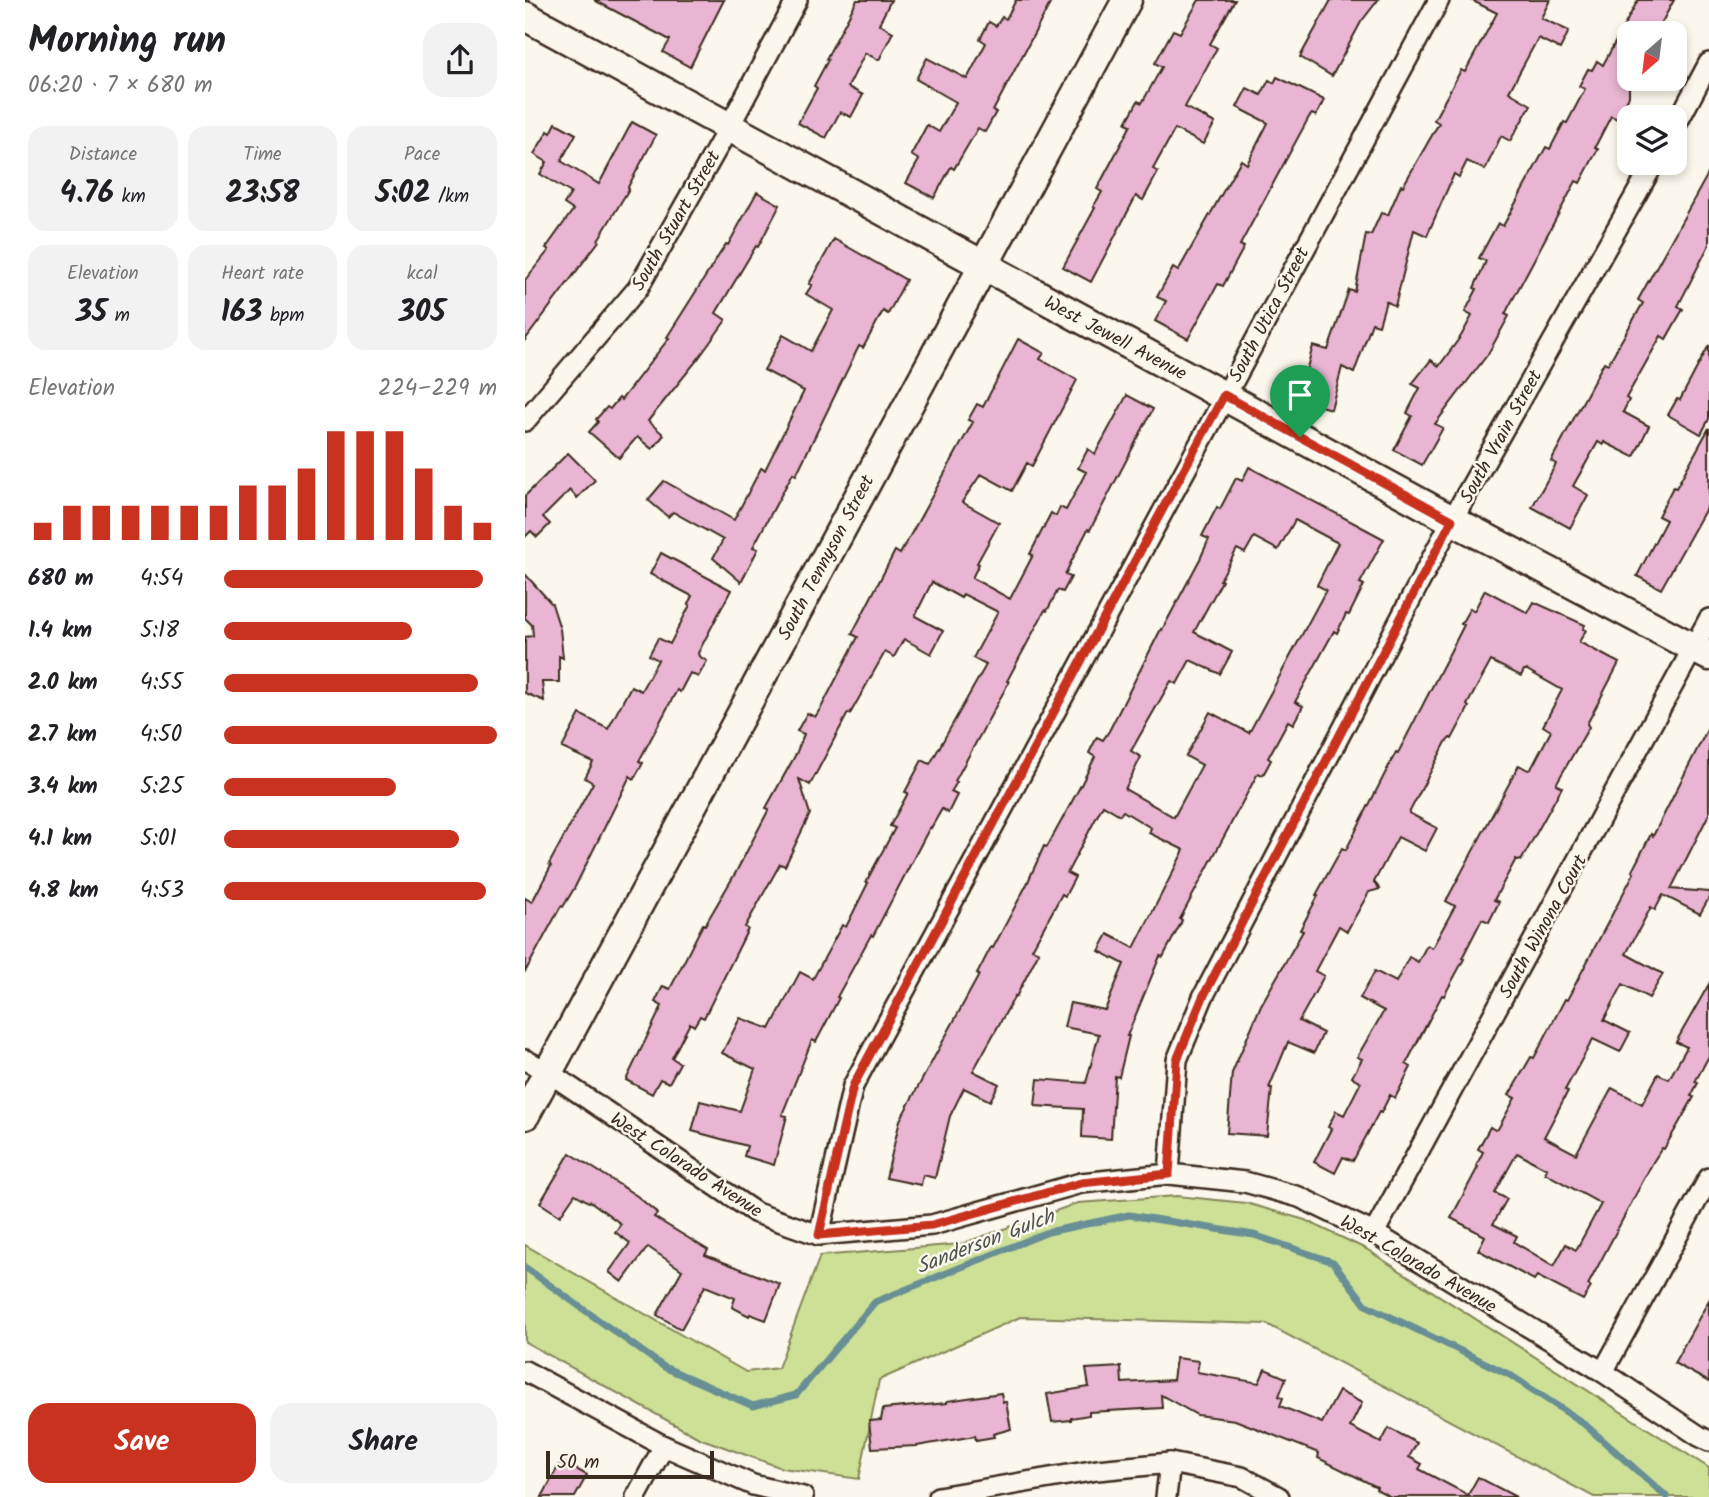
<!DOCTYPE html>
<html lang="en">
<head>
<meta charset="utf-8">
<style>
	:root { --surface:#fff; --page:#f2f2f2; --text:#202124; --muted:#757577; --accent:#c8321e }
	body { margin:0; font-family:Kalam,sans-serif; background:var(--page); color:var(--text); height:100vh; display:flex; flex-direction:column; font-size:26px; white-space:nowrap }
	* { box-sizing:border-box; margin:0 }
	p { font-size:23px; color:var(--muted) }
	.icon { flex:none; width:38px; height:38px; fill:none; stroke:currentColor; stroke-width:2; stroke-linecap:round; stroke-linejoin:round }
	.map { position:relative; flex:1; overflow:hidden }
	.details { display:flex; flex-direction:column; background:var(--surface); width:525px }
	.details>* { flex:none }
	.needle { width:46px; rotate:208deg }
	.controls { position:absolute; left:1092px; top:21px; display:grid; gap:14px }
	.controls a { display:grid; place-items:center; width:70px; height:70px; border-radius:14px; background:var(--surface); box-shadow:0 4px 10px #0003; font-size:35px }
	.scale { position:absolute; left:21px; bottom:18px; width:168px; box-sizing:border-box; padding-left:7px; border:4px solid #3b2a1e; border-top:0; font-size:19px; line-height:24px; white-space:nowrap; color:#3b2a1e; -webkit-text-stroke:5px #fbf7ec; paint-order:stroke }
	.pin { position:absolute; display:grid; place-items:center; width:60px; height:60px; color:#fff; margin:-72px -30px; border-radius:50% 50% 50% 0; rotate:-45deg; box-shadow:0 0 7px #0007 }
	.pin .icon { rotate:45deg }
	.round { display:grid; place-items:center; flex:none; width:74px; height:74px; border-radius:21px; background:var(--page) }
	.head { display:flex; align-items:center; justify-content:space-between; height:119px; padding:0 28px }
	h1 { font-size:38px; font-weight:700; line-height:52px }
	.stats { display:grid; grid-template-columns:repeat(3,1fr); gap:10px; height:119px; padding:7px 28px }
	.stats div { display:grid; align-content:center; border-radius:18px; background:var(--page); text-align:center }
	.stats b { font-size:30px; font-weight:700 }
	.stats small { font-size:19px; font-weight:400 }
	.stats p { font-size:19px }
	.chart { height:196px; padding:14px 28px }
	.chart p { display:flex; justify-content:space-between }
	.chart svg { width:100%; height:126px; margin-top:7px; stroke:var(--accent); stroke-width:6 }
	.action { display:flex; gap:14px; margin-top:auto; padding:14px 28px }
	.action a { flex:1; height:80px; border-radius:21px; background:var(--accent); color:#fff; font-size:28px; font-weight:700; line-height:80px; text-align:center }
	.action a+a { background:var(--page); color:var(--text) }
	ul { padding:0 28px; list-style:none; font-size:23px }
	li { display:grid; grid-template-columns:112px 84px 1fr; align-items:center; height:52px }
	li i { height:18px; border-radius:9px; background:var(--accent) }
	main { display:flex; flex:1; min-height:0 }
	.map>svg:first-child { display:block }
	.green { fill:#cde095; stroke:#84855a; stroke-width:2 }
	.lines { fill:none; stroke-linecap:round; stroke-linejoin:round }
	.stream { stroke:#688f95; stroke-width:7 }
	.building { fill:#e9b5d2; stroke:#3b2a1e; stroke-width:2; fill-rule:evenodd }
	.street-casing { stroke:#3b2a1e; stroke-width:24 }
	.secondary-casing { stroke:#3b2a1e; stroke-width:33 }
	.street { stroke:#fbf7ec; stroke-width:19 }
	.secondary { stroke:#fbf7ec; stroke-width:28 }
	.route-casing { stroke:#fff; stroke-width:14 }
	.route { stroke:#c8321e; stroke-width:9 }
	.labels { text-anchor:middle; stroke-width:5; stroke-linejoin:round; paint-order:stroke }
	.street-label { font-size:19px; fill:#3b2a1e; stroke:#fbf7ec }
	.water-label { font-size:21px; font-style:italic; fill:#4e5450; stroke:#fbf7ec }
</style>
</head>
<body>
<main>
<section class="details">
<div class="head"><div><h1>Morning run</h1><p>06:20 · 7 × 680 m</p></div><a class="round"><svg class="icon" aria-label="share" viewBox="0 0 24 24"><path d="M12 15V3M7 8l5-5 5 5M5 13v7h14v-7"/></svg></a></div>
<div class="stats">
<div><p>Distance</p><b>4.76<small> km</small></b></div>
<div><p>Time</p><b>23:58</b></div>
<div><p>Pace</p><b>5:02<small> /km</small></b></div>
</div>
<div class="stats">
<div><p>Elevation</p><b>35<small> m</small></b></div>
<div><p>Heart rate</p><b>163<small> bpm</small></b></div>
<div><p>kcal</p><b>305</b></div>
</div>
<div class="chart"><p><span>Elevation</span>224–229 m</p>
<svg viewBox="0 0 160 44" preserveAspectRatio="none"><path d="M5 44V38M15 44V32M25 44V32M35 44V32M45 44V32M55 44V32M65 44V32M75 44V25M85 44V25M95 44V19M105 44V6M115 44V6M125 44V6M135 44V19M145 44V32M155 44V38"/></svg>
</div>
<ul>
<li><b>680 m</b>4:54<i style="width:95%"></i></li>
<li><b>1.4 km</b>5:18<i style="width:69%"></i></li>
<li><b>2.0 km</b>4:55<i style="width:93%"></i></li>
<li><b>2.7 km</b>4:50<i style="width:100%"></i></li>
<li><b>3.4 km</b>5:25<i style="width:63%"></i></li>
<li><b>4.1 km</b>5:01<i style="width:86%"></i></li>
<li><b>4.8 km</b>4:53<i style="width:96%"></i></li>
</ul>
<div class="action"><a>Save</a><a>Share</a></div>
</section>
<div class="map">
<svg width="1184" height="1497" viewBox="0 0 1184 1497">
	<rect width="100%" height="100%" fill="#fbf7ec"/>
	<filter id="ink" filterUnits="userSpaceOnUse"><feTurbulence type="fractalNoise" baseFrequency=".0143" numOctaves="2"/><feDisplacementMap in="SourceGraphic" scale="14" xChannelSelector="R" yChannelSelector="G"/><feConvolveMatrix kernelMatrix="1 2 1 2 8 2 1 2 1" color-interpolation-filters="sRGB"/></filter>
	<g filter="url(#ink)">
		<path class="green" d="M 652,1196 L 721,1203 L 780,1220 L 841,1249 L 1184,1468 L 1184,1497 L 1069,1497 L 742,1324 L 495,1317 L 354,1380 L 334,1479 L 257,1468 L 174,1438 L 0,1342 L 0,1245 L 221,1372 L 253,1368 L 295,1256 L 436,1244 L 553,1203 Z"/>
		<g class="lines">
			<path class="stream" d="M 1,1268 L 139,1367 L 228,1406 L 271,1395 L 350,1302 L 523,1232 L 604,1215 L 729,1235 L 808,1262 L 841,1305 L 985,1375 L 1058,1423 L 1142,1497"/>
		</g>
		<g class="building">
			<path d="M 69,0 L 199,0 L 165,67 L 138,52 L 145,40 Z"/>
			<path d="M 332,0 L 366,0 L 354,24 L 368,32 L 354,60 L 340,53 L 323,87 L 338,95 L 326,117 L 315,112 L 301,138 L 273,123 L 292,88 L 289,86 L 303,60 L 301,59 Z"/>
			<path d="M 491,0 L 527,0 L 468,111 L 471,112 L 460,132 L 453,128 L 429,169 L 426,167 L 409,198 L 381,183 L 394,160 L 386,155 L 402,125 L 414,132 L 431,102 L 391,79 L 402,58 L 442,79 L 461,43 L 455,39 L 464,22 L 471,26 L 477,17 L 481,19 Z"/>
			<path d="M 674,0 L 710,0 L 685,44 L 692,48 L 660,107 L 690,123 L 678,144 L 650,129 L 628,169 L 633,172 L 618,200 L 611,196 L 566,282 L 538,267 L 570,208 L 568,207 L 577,192 L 572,189 L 606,125 L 601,123 L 613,101 L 617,103 L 637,67 L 630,63 L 648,30 L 655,33 Z"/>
			<path d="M 806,0 L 853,0 L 836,22 L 807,76 L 775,57 Z"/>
			<path d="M 946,0 L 1025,0 L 1016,18 L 1044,31 L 1035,49 L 1013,38 L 984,92 L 1006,105 L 985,141 L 976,136 L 960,170 L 942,161 L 934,177 L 929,174 L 902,236 L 889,230 L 870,306 L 861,301 L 854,325 L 847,323 L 829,373 L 817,367 L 806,409 L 773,400 L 788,346 L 803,350 L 824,290 L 830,292 L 841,234 L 846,235 L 856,213 L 863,215 L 876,185 L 878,186 L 914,123 L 909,120 L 936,70 L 940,72 L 972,13 Z"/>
			<path d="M 1113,0 L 1149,0 L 1131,33 L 1104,33 L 1104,96 L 1092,119 L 1086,116 L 1070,147 L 1073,149 L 1055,183 L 1051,181 L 980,314 L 984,316 L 963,354 L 910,424 L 918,428 L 897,465 L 869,450 L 887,416 L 882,413 L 895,388 L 887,384 L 906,360 L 914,366 L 936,336 L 947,316 L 940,312 L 952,289 L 949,288 L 961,261 L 954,258 L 973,223 L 978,226 L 1021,147 L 1025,149 L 1039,122 L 1042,123 L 1060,89 L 1054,86 L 1063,69 L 1067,70 L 1072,61 L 1078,65 Z"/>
			<path d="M 752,77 L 799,100 L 791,116 L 787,114 L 784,117 L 715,245 L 719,247 L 698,286 L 693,284 L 663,339 L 630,321 L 641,301 L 632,297 L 648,268 L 653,271 L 716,160 L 722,164 L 743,123 L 712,107 L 722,88 L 736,95 L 744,80 L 749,83 Z"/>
			<path d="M 107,122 L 131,135 L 103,187 L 104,189 L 73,240 L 74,241 L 0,340 L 0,280 L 24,250 L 21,248 L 48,210 L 39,204 L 46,193 L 15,174 L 22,162 L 9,154 L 23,131 L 26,133 L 31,123 L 51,134 L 36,161 L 74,184 Z"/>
			<path d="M 1184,172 L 1184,245 L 1153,306 L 1158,309 L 1141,339 L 1136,336 L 1101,398 L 1104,400 L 1098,412 L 1124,426 L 1109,457 L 1079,442 L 1078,445 L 1073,442 L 1048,486 L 1063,495 L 1045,528 L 1007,507 L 1031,464 L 1026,461 L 1079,362 L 1083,364 L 1118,303 L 1113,300 Z"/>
			<path d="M 232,192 L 255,205 L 233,247 L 231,246 L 191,313 L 201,320 L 173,359 L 123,421 L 139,435 L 127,449 L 112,437 L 94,458 L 64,432 L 73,422 L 71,419 L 82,407 L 85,409 L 94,398 L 96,400 L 144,338 L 142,337 L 196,252 L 201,244 L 203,245 Z"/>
			<path d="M 309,239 L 381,280 L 363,314 L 358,311 L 338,348 L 334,346 L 271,475 L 268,473 L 228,547 L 233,549 L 216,582 L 188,558 L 198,540 L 148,512 L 143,517 L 123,500 L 139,481 L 209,520 L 236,468 L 240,470 L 279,391 L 239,370 L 258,335 L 286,351 L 308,310 L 281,294 L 287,285 L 284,284 Z"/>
			<path d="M 493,339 L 519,353 L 515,359 L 552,380 L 507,466 L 502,463 L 487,491 L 456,474 L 437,502 L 474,523 L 452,563 L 454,564 L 447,578 L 485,599 L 508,555 L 505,554 L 526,513 L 531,516 L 535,507 L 541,510 L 561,472 L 553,468 L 563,449 L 570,454 L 602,395 L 628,409 L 565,530 L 563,529 L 546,562 L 540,575 L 546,577 L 538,592 L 533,590 L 522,611 L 520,610 L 482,681 L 484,682 L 430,781 L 432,782 L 426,792 L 432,795 L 423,813 L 417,809 L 406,828 L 405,827 L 348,936 L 346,935 L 312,997 L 314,998 L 291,1042 L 287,1040 L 257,1115 L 262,1116 L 249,1165 L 219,1156 L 222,1146 L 167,1131 L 175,1101 L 215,1111 L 230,1069 L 197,1053 L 215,1018 L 245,1029 L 275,972 L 288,979 L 317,925 L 321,927 L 343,883 L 341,882 L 370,828 L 365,826 L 383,793 L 380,792 L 397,760 L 405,764 L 461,665 L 448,658 L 473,612 L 438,594 L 436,598 L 407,582 L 390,616 L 418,631 L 406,654 L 379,639 L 369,657 L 360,652 L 325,714 L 323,713 L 285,785 L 274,779 L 285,814 L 260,866 L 255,864 L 220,927 L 223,929 L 179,1018 L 175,1016 L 169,1026 L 165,1023 L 147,1058 L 155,1063 L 144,1083 L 135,1079 L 127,1094 L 101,1080 L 137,1006 L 130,1002 L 138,986 L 145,989 L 178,924 L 180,925 L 211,872 L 244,809 L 241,808 L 271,754 L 279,734 L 272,731 L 282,713 L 290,717 L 297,706 L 333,637 L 327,634 L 370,551 L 375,554 L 448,422 L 443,420 L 452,404 L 458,407 Z"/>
			<path d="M 1184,345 L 1184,419 L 1176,434 L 1143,415 L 1152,399 L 1155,400 Z"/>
			<path d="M 1184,428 L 1184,503 L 1136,589 L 1112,576 L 1141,520 L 1133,516 L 1148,487 L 1151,488 Z"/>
			<path d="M 43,453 L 70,480 L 52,498 L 45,490 L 18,517 L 25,524 L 12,537 L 6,531 L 0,537 L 0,496 Z"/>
			<path d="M 724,467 L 859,539 L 835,583 L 839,585 L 824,615 L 821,614 L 812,633 L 809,631 L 770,702 L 778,706 L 768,724 L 763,721 L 743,758 L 746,760 L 738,775 L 733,773 L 655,919 L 657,920 L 656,923 L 638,957 L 635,956 L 602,1036 L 604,1036 L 594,1077 L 590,1076 L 586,1139 L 557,1137 L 558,1109 L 510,1106 L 513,1079 L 561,1083 L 574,1034 L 539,1027 L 545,1003 L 580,1010 L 599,964 L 574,951 L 583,934 L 609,948 L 659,850 L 624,833 L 626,828 L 598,811 L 595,815 L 578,805 L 542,873 L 550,877 L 540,896 L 537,894 L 507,949 L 514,952 L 491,997 L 490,996 L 448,1071 L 474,1084 L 465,1101 L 439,1088 L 425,1116 L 410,1178 L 398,1175 L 396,1185 L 361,1178 L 375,1120 L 454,975 L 452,974 L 466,947 L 468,948 L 502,884 L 519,846 L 522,847 L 556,785 L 570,757 L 564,753 L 572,737 L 578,740 L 584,731 L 636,629 L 637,630 L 675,559 L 684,539 L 677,536 L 692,507 L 695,509 L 711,478 L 717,481 ZM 770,520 L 813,543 L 792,585 L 801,590 L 724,733 L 685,712 L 661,756 L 677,765 L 649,817 L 600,789 L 616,757 L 606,751 L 646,681 L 652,684 L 665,660 L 695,674 L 707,652 L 669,632 L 697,581 L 695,580 L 712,549 L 720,553 L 729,537 L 753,550 Z"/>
			<path d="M 136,553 L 206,590 L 173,653 L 174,656 L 182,661 L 173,677 L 165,673 L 155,692 L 152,690 L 114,761 L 118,763 L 109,779 L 105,776 L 50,887 L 38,907 L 36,906 L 0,972 L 0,898 L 7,902 L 26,866 L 24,864 L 68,783 L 60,778 L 68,762 L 37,748 L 55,714 L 83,729 L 106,686 L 116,691 L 133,660 L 124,655 L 133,638 L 145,644 L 165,605 L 163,604 L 167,596 L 125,574 Z"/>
			<path d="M 0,574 L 27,604 L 35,629 L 38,658 L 34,656 L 34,682 L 17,682 L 19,701 L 0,693 L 0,637 L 8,636 L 7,625 L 0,618 Z"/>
			<path d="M 960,590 L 1003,613 L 1009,602 L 1060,625 L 1058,629 L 1061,630 L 1054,642 L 1094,663 L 1062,724 L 1064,727 L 1031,784 L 1037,787 L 996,861 L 991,859 L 969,900 L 974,902 L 964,922 L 957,919 L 937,958 L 939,959 L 919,996 L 917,995 L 881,1064 L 886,1067 L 870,1098 L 865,1095 L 856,1113 L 854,1112 L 828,1161 L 818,1157 L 810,1173 L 789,1162 L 806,1129 L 803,1127 L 811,1111 L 819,1115 L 836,1082 L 827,1077 L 837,1059 L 832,1057 L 859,1011 L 835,998 L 850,971 L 871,982 L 884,957 L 893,962 L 902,945 L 907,948 L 930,906 L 921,901 L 994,765 L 1003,770 L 1006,769 L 1026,731 L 1018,726 L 1037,690 L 1002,670 L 999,670 L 996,676 L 966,661 L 942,705 L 944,707 L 927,739 L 925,738 L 921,742 L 884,813 L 912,828 L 900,851 L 873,837 L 849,882 L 855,889 L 844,892 L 822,931 L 814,926 L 790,971 L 799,976 L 774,1021 L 798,1033 L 789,1053 L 763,1042 L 744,1088 L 747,1088 L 742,1136 L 702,1133 L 707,1073 L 736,1005 L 778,931 L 775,930 L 793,896 L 791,895 L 817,848 L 821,850 L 871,752 L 873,753 L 939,625 L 936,624 L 945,608 L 949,611 Z"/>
			<path d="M 1184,726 L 1184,814 L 1146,889 L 1184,892 L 1184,898 L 1175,914 L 1138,895 L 1130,910 L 1126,907 L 1101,954 L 1138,974 L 1124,998 L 1098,984 L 1079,1020 L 1105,1033 L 1095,1052 L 1068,1039 L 1040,1090 L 1043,1091 L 1019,1137 L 1051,1154 L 1087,1088 L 1117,1104 L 1133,1074 L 1144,1079 L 1162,1047 L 1151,1042 L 1184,984 L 1184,1056 L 1170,1082 L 1173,1083 L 1166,1096 L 1169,1097 L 1139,1149 L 1137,1148 L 1128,1162 L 1063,1285 L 1066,1287 L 1058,1300 L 1012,1276 L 1009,1280 L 953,1250 L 960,1236 L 926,1218 L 953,1167 L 951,1166 L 958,1152 L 953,1149 L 965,1127 L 970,1130 L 973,1129 L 990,1098 L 984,1095 L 1006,1057 L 1009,1058 L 1040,999 L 1042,1000 L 1109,873 L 1107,871 L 1126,834 L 1128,836 ZM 992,1153 L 1022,1169 L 1020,1173 L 1076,1204 L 1051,1250 L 1041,1244 L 1029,1266 L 989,1242 L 992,1236 L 968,1224 L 982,1199 L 970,1193 Z"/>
			<path d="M 45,1153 L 112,1196 L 130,1211 L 132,1214 L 129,1217 L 183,1250 L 180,1255 L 255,1284 L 241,1320 L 225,1314 L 224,1316 L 207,1307 L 210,1298 L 180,1286 L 156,1329 L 132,1315 L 157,1270 L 123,1247 L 97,1282 L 84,1272 L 105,1243 L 90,1232 L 96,1224 L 65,1201 L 64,1202 L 50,1194 L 35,1216 L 15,1203 Z"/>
			<path d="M 1184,1300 L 1184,1382 L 1149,1363 Z"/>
			<path d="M 651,1358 L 674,1361 L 672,1372 L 734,1383 L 740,1369 L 761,1378 L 754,1396 L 758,1398 L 755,1406 L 797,1423 L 814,1391 L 837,1403 L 825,1427 L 856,1443 L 864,1428 L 892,1443 L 884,1457 L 897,1464 L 894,1469 L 943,1495 L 953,1477 L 991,1497 L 866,1497 L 851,1489 L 852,1487 L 793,1458 L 794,1453 L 710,1420 L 672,1415 L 636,1395 L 637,1408 L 564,1412 L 564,1415 L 546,1418 L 546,1420 L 527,1422 L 522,1394 L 564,1387 L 561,1369 L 596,1367 L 597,1383 L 648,1380 Z"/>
			<path d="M 476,1393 L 478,1402 L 481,1402 L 486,1429 L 468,1434 L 469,1437 L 451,1440 L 450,1436 L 392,1446 L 347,1448 L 344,1421 L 356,1420 L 358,1409 L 422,1403 L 422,1401 Z"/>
			<path d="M 36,1461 L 62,1475 L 50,1497 L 17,1497 Z"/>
		</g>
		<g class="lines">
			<g class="street-casing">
				<g id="street">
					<path d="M 1150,127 L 1184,63"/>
					<path d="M 0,421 L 113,288 L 204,127 L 272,0"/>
					<path d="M 0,1060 L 23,1072 L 231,1213 L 294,1235 L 407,1225 L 556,1183 L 644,1174 L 720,1182 L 774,1197 L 849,1233 L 1078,1372 L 1174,1436 L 1184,1441"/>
					<path d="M 644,1174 L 652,1060 L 678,997 L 927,520 L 1129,163"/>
					<path d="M 849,1233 L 1184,619"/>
					<path d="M 294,1235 L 328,1086 L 914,0"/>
					<path d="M 0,1371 L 139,1446 L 228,1485 L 278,1497"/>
					<path d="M 1078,1372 L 1184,1178"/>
					<path d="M 111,1497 L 139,1446"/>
					<path d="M 413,1497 L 572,1470 L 645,1463 L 717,1477 L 754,1497"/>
					<path d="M 641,1497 L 645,1463"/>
				</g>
			</g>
			<g class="secondary-casing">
				<g id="secondary">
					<path d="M 0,16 L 927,520 L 1184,656"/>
					<path d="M 0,1115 L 602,0"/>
				</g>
			</g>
			<use href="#street" class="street"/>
			<use href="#secondary" class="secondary"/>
		</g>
	</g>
	<g class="lines" filter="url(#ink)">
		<g class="route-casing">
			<path id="route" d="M 699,395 L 927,520 L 678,997 L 652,1060 L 644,1174 L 556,1183 L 407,1225 L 294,1235 L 328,1086 Z"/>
		</g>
		<use href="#route" class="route"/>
	</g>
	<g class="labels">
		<g class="street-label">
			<text transform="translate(150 220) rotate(-60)" y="7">South Stuart Street</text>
			<text transform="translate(743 314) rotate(-62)" y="7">South Utica Street</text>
			<text transform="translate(591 337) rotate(28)" y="7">West Jewell Avenue</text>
			<text transform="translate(975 436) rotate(-61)" y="7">South Vrain Street</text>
			<text transform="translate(300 557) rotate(-62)" y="7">South Tennyson Street</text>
			<text transform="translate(1017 926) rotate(-61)" y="7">South Winona Court</text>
			<text transform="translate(162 1164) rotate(33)" y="7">West Colorado Avenue</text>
			<text transform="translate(894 1263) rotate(30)" y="7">West Colorado Avenue</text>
		</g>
		<g class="water-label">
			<text transform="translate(460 1241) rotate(-21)" y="7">Sanderson Gulch</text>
		</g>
	</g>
</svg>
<div class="controls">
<a><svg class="needle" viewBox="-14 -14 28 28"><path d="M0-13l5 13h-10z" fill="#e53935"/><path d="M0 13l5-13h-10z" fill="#757577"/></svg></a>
<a><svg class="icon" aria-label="layers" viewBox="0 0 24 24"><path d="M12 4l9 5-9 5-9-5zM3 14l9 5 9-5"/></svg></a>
</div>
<div class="scale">50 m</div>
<div class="pin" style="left:775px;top:437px;background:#1e9e55"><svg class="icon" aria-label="arrive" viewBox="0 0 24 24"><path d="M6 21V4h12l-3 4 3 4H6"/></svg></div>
</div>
</main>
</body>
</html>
